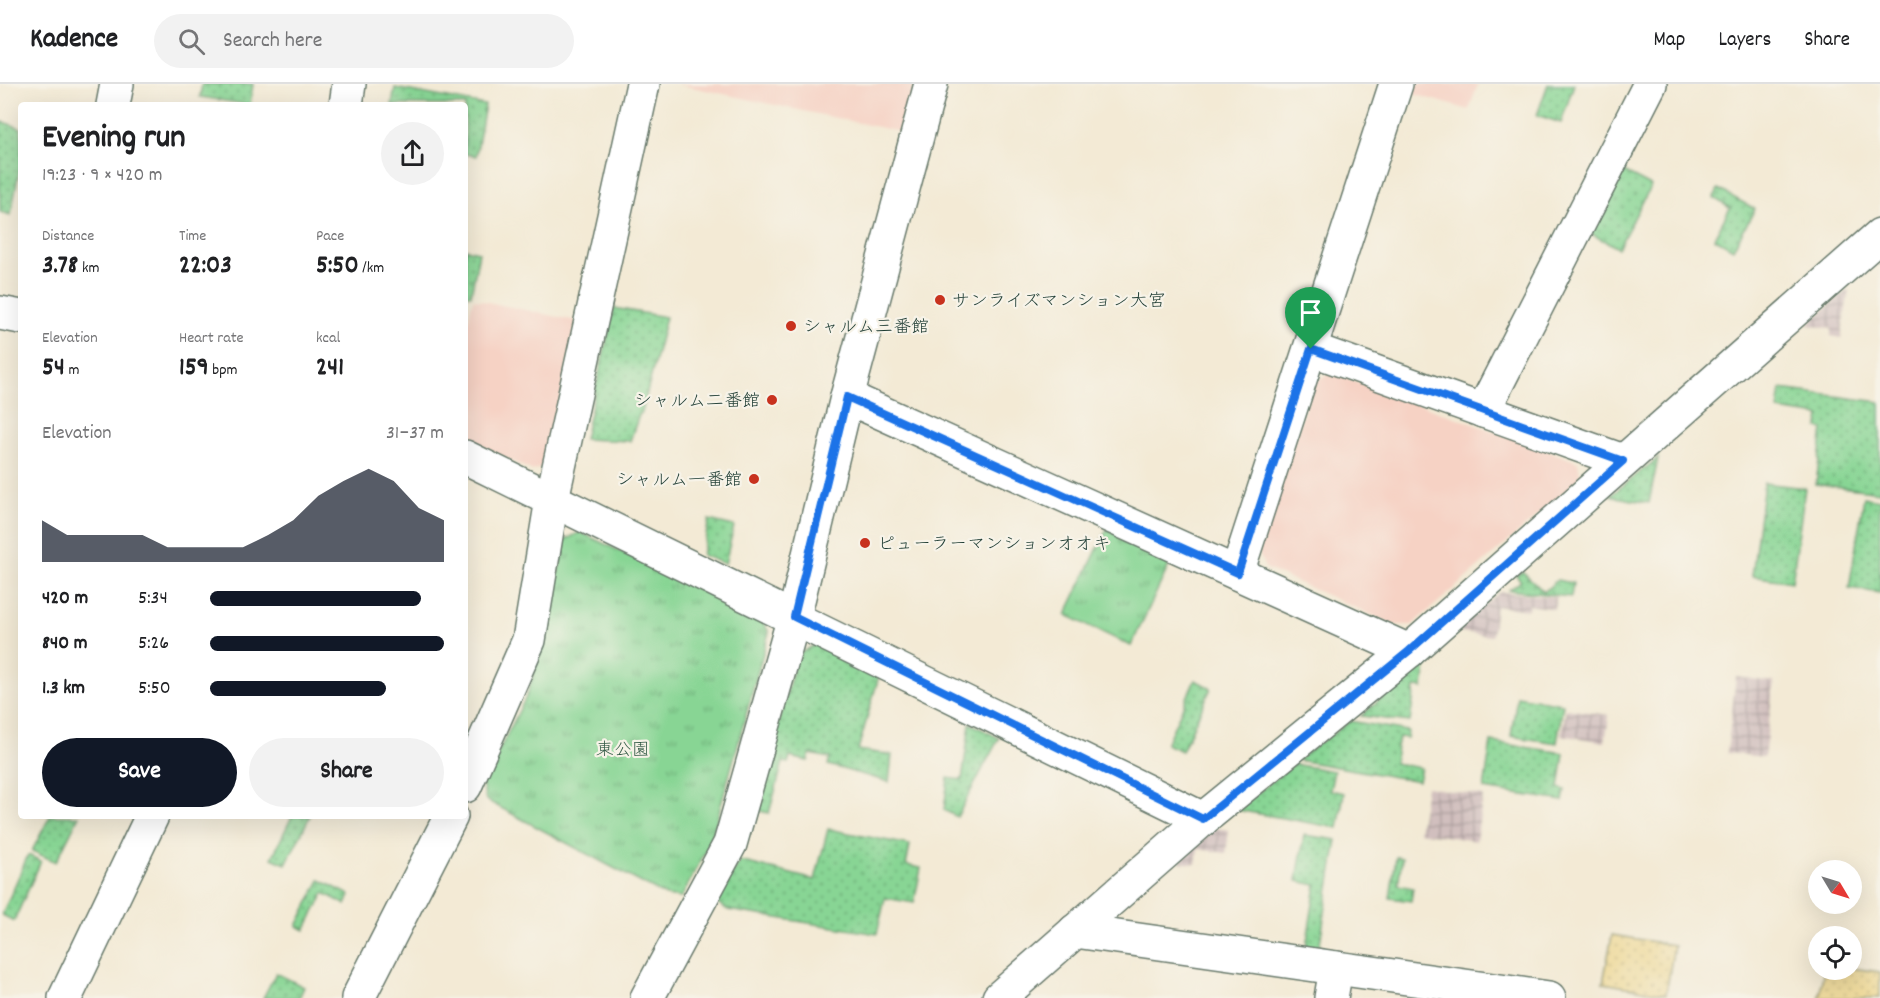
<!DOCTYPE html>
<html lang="en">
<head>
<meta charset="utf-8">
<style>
	:root { --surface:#fff; --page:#f2f2f2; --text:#202124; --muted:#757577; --line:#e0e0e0; --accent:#111827 }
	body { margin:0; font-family:Dekko,"Klee One",sans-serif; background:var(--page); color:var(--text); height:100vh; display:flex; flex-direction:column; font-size:22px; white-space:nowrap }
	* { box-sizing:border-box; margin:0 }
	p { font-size:20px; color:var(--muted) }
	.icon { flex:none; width:33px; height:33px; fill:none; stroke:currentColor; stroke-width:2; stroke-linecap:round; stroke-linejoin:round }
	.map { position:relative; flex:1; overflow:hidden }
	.details { position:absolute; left:18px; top:18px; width:450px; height:717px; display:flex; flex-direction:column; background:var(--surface); border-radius:6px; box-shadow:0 6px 24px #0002 }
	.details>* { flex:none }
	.needle { width:39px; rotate:128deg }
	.tools { position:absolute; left:1808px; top:776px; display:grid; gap:12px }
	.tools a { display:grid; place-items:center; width:54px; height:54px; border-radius:50%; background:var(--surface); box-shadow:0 6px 24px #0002; font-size:30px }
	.pin { position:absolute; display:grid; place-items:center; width:51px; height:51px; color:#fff; margin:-62px -26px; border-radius:50% 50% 50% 0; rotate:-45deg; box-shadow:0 0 6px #0007 }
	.pin .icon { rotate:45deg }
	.round { display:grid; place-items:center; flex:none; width:63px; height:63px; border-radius:32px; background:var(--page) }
	.summary { display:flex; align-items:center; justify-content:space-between; height:102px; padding:0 24px }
	h1 { font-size:33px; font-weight:700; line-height:45px }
	.figures { display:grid; grid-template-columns:repeat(3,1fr); gap:9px; height:102px; padding:6px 24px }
	.figures div { display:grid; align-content:center }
	.figures b { font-size:26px; font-weight:700 }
	.figures small { font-size:16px; font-weight:400 }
	.figures p { font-size:16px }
	.chart { height:168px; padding:12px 24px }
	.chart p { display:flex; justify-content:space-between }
	.chart svg { width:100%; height:108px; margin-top:6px; fill:var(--accent); opacity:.7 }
	.action { display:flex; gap:12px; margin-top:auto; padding:12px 24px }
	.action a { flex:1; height:69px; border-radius:36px; background:var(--accent); color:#fff; font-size:24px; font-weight:700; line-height:69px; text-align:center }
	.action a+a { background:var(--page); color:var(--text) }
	ul { padding:0 24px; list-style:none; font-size:20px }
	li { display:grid; grid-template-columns:96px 72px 1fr; align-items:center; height:45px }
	li i { height:15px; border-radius:8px; background:var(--accent) }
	header { display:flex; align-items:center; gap:36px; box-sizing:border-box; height:84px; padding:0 30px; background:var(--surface); border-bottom:2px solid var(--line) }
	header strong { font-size:28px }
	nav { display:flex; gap:33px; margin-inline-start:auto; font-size:21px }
	.search { width:420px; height:54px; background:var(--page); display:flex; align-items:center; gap:15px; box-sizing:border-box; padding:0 21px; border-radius:33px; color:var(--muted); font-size:22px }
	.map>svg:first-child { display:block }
	.built { fill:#f6d2c4 }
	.industrial { fill:url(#industrial-grid) }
	.grass { fill:url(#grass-tufts); stroke:#548964; stroke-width:1.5 }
	.sand { fill:url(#sand-dots); stroke:#868c69; stroke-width:1.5 }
	.garden { fill:url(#garden-dots); stroke:#548964; stroke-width:1.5 }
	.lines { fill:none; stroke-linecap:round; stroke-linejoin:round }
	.minor-casing { stroke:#697a6c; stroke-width:36 }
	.minor { stroke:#fff; stroke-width:33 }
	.route-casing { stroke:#fff; stroke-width:12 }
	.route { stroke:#1a73e8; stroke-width:8 }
	.poi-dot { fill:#c8321e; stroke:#f7f3e8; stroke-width:2 }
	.labels { text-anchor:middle; stroke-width:4.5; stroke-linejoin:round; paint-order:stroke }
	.poi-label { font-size:18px; fill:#1f3d34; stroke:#f7f3e8; text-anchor:start }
	.park-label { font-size:18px; fill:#345b47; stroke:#f7f3e8 }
</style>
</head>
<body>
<header>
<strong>Kadence</strong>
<div class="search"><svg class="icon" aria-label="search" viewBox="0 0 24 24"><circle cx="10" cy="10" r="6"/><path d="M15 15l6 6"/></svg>Search here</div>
<nav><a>Map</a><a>Layers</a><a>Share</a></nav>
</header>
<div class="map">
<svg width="1880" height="914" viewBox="0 0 1880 914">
	<defs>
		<pattern id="industrial-grid" width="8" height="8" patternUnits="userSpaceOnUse" patternTransform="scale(1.5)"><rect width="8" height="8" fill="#d1bfbe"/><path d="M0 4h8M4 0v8" fill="none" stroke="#a99c9b"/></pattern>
		<pattern id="grass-tufts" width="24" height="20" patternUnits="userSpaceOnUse" patternTransform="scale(1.5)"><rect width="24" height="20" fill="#88d594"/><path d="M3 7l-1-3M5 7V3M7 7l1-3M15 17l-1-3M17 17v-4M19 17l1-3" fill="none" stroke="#6fae7a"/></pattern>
		<pattern id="sand-dots" width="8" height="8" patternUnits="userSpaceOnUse" patternTransform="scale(1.5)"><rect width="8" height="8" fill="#eeda9e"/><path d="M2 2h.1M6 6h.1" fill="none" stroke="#ccbc89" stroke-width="1.8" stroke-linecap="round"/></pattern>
		<pattern id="garden-dots" width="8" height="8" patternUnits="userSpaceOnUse" patternTransform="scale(1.5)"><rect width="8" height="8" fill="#88d594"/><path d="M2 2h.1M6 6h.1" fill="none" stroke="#6fae7a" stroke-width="1.8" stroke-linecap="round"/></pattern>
	</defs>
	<rect width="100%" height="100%" fill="#f7f3e8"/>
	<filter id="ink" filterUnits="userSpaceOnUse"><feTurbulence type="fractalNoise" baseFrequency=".0167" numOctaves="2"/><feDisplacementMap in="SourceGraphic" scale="12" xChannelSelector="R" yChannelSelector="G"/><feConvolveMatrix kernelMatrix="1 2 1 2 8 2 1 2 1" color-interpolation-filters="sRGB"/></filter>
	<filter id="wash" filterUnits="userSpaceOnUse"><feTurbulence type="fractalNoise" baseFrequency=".008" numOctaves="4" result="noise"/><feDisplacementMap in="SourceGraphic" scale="24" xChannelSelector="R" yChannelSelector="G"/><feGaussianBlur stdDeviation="1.35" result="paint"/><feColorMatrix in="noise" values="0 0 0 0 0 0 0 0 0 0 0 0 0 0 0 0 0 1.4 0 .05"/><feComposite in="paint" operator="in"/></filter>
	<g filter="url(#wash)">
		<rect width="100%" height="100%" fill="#f3ead5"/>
		<g class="built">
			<path d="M 677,0 L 916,0 L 906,49 Z"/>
			<path d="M 1410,0 L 1478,0 L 1469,26 L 1407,8 Z"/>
			<path d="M 473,215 L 577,237 L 547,380 L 533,387 L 465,356 L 465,251 Z"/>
			<path d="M 1333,289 L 1578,378 L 1581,394 L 1412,541 L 1395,541 L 1265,484 L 1258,467 L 1314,297 Z"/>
		</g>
		<g class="industrial">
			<path d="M 1849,205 L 1841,254 L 1831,252 L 1831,244 L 1807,241 Z"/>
			<path d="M 1500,508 L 1556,513 L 1555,525 L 1529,521 L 1528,526 L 1496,522 L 1492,552 L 1453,547 Z"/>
			<path d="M 1736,593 L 1774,598 L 1764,673 L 1727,669 Z"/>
			<path d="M 1566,625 L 1609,631 L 1605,658 L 1561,651 Z"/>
			<path d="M 1426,703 L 1483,712 L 1476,757 L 1419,748 Z"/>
			<path d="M 1215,744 L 1229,746 L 1226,769 L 1198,765 L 1196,780 L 1179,778 Z"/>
		</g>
		<g class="grass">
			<path d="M 1107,445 L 1172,475 L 1131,562 L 1066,531 Z"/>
			<path d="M 580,448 L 761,535 L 769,548 L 711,757 L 681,814 L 666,812 L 486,716 L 482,700 L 527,611 L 544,554 L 565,456 Z"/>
		</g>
		<g class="sand">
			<path d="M 1612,851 L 1674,861 L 1666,910 L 1603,899 Z"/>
			<path d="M 1851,884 L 1880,888 L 1880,914 L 1819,914 L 1824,885 Z"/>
		</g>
		<g class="garden">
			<path d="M 202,0 L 253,0 L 250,21 L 200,13 Z"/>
			<path d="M 1548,0 L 1574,0 L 1561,39 L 1537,31 Z"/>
			<path d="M 395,4 L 485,21 L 476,72 L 465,70 L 465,21 L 392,21 Z"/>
			<path d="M 0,37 L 21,44 L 21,76 L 11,131 L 0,128 Z"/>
			<path d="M 1624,88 L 1651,102 L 1618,164 L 1591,150 Z"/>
			<path d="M 1718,105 L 1755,125 L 1733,165 L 1714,154 L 1730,124 L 1714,114 Z"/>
			<path d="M 465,165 L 479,168 L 471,211 L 465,210 Z"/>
			<path d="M 614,224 L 666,233 L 642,328 L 639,331 L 630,357 L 584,355 Z"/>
			<path d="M 1781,305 L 1880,318 L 1880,408 L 1816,400 L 1823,345 L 1818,344 L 1820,332 L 1778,326 Z"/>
			<path d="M 1658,374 L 1649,419 L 1610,412 Z"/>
			<path d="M 1764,399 L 1805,404 L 1792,498 L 1752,492 Z"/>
			<path d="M 1864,413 L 1880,416 L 1880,509 L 1849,504 Z"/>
			<path d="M 709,436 L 734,442 L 725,480 L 702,471 Z"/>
			<path d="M 1522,487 L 1544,508 L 1557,496 L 1573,499 L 1571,513 L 1509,506 L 1521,497 L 1516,491 Z"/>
			<path d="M 816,560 L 879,592 L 858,666 L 892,671 L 889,698 L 828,681 L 830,674 L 810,670 L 808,677 L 790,673 L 788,679 L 783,678 L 769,729 L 755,726 L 797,571 Z"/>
			<path d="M 1427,574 L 1423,604 L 1415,603 L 1410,638 L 1361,632 Z"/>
			<path d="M 1195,596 L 1211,604 L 1182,667 L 1166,660 Z"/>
			<path d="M 1517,612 L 1563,620 L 1557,659 L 1511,652 Z"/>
			<path d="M 1350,637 L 1408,647 L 1407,654 L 1399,653 L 1394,679 L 1421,684 L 1418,697 L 1297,676 Z"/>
			<path d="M 970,639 L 999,654 L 957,733 L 944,726 L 948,694 L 962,696 Z"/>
			<path d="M 1491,658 L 1564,669 L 1559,704 L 1565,706 L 1563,717 L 1484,705 Z"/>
			<path d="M 1293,680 L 1334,687 L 1330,706 L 1344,709 L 1338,744 L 1237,726 Z"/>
			<path d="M 50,732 L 79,732 L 56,778 L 32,767 Z"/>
			<path d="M 292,732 L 310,732 L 286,780 L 272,774 Z"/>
			<path d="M 828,745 L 910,761 L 906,781 L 921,784 L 914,819 L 885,814 L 877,850 L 728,826 L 716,818 L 740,777 L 815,796 Z"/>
			<path d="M 1304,751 L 1337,756 L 1319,865 L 1306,863 L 1316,801 L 1297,797 Z"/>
			<path d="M 28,771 L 41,777 L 14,837 L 2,831 Z"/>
			<path d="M 1396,773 L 1402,774 L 1398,801 L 1413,804 L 1411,817 L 1390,814 Z"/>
			<path d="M 320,796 L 350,811 L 346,821 L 324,809 L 305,846 L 297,842 Z"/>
			<path d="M 276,889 L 304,903 L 299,914 L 263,914 Z"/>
		</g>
	</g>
	<g filter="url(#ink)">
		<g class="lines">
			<g class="minor-casing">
				<g id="minor">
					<path d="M 113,21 L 117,0"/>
					<path d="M 346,21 L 349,0"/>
					<path d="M 0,229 L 21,233"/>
					<path d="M 1311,265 L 1623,377"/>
					<path d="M 847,313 L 1409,567"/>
					<path d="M 1483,327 L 1650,0"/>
					<path d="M 465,373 L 1203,735"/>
					<path d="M 1237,489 L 1396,0"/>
					<path d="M 465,702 L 529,556 L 552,415 L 643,0"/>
					<path d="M 1075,847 L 1549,914"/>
					<path d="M 65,914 L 152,732"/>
					<path d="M 358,914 L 451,732"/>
					<path d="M 647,914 L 730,760 L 794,533 L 847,313 L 931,0"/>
					<path d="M 999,914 L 1203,735 L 1409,567 L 1880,151"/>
					<path d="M 1331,914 L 1336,884"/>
				</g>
			</g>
			<use href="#minor" class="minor"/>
		</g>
	</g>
	<g class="lines" filter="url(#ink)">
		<g class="route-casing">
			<path id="route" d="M 1311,265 L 1623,377 L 1409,567 L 1203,735 L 794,533 L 847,313 L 1238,489 Z"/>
		</g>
		<use href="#route" class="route"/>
	</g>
	<g class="poi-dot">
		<circle cx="940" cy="216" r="6"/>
		<circle cx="791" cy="242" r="6"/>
		<circle cx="772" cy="316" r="6"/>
		<circle cx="754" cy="395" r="6"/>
		<circle cx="865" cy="459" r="6"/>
	</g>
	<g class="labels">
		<g class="poi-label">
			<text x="952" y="222">サンライズマンション大宮</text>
			<text x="803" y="248">シャルム三番館</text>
			<text x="760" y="322" text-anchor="end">シャルム二番館</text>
			<text x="742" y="401" text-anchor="end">シャルム一番館</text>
			<text x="877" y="465">ピューラーマンションオオキ</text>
		</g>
		<g class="park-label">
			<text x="623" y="671">東公園</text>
		</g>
	</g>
</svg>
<div class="tools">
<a><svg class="needle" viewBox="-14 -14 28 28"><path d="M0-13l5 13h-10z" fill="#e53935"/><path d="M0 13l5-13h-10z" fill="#757577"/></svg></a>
<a><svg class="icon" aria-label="locate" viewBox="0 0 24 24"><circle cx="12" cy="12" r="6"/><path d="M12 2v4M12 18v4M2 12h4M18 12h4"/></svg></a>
</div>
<div class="pin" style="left:1311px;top:265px;background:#1e9e55"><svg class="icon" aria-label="arrive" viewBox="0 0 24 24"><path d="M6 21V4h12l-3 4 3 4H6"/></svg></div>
<section class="details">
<div class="summary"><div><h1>Evening run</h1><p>19:23 · 9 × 420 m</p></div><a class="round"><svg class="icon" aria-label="share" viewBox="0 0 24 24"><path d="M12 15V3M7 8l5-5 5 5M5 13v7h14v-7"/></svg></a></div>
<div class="figures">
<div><p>Distance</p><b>3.78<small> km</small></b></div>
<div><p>Time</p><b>22:03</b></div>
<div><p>Pace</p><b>5:50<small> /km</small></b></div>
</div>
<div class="figures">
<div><p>Elevation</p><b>54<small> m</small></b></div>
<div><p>Heart rate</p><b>159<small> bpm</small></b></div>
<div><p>kcal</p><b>241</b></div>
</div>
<div class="chart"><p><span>Elevation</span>31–37 m</p>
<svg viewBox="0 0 160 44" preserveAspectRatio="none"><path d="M0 44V27L10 33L20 33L30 33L40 33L50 38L60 38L70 38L80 38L90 33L100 27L110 17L120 11L130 6L140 11L150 22L160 27V44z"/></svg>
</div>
<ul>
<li><b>420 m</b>5:34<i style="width:90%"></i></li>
<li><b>840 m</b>5:26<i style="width:100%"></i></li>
<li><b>1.3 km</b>5:50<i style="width:75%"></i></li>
</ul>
<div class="action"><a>Save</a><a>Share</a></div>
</section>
</div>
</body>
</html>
